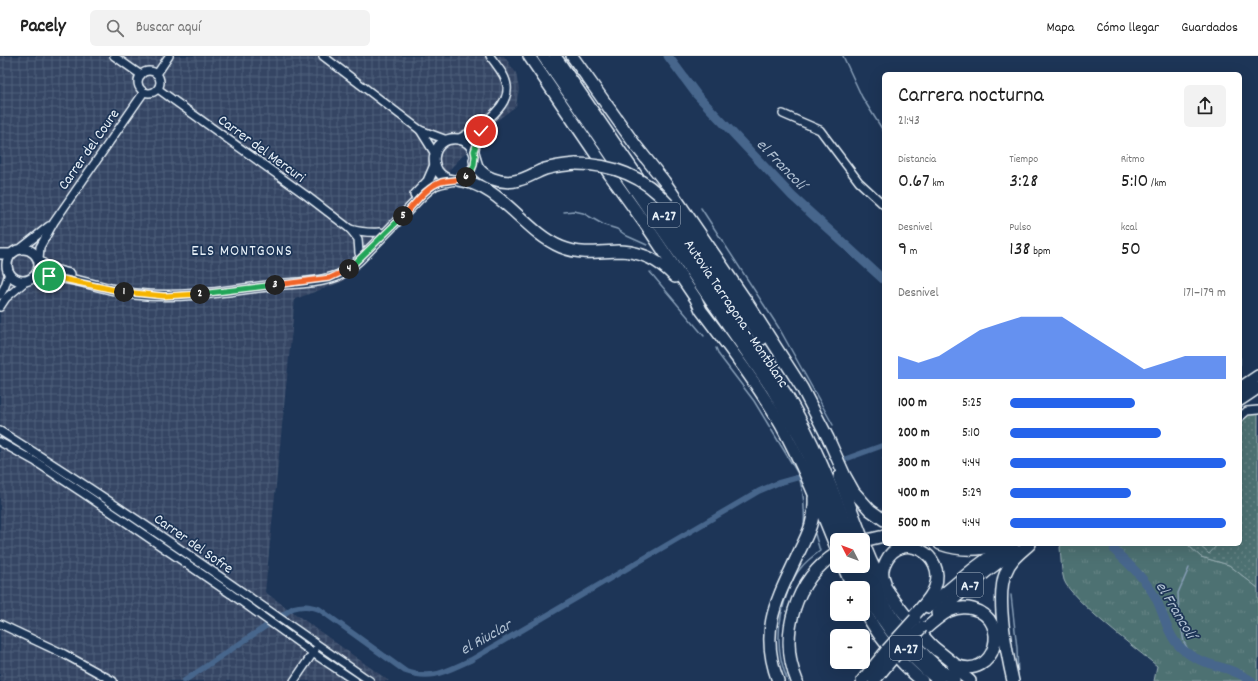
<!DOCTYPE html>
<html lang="es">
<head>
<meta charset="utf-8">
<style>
	:root { --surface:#fff; --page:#f2f2f2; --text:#222; --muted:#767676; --line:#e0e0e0; --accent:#2563eb }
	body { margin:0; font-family:Dekko,sans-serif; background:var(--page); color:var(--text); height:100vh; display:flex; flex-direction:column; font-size:15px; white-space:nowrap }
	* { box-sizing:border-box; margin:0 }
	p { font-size:13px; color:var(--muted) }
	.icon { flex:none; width:22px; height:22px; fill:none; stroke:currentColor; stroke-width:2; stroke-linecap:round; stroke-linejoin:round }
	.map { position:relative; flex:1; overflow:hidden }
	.drawer { position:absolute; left:882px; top:16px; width:360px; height:474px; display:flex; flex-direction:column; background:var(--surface); border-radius:6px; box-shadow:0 4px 16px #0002 }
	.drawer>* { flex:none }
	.needle { width:26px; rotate:312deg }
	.fabs { position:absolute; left:830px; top:477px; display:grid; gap:8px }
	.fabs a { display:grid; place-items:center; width:40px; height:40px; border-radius:6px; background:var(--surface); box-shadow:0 4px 16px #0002; font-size:20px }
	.pin { position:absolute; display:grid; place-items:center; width:34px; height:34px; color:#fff; margin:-17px; border:2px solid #fff; border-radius:50%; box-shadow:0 1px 4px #0007 }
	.km { position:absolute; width:20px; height:20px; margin:-10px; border-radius:50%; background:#222; color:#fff; font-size:11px; line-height:20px; text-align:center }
	.round { display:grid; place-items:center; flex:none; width:42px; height:42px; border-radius:6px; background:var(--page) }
	.overview { display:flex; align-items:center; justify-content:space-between; height:68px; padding:0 16px }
	h1 { font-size:22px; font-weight:600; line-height:30px }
	.stats { display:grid; grid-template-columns:repeat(3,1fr); gap:6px; height:68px; padding:4px 16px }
	.stats div { display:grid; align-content:center }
	.stats b { font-size:20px; font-weight:600 }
	.stats small { font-size:11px; font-weight:400 }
	.stats p { font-size:11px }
	.chart { height:112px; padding:8px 16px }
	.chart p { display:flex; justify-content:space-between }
	.chart svg { width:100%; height:72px; margin-top:4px; fill:var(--accent); opacity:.7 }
	ul { padding:0 16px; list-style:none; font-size:13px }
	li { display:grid; grid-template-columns:64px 48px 1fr; align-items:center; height:30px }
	li i { height:10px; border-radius:5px; background:var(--accent) }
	header { display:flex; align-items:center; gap:24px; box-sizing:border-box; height:56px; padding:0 20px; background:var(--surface); border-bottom:1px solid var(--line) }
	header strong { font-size:19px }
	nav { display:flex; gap:22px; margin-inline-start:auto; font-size:14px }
	.search { width:280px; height:36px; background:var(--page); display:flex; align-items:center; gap:10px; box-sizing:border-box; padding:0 14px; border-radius:6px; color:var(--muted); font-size:15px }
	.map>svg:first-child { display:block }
	.industrial { fill:url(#industrial-grid) }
	.grass { fill:url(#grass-tufts); stroke:#9bb1b5 }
	.park { fill:url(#park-dots); stroke:#9bb1b5 }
	.pitch { fill:#4e7172; stroke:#9bb1b5 }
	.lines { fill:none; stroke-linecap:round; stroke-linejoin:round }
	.stream { stroke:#879eb7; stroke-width:1.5 }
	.canal { stroke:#47668c; stroke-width:5.5 }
	.river { stroke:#47668c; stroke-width:9 }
	.minor-casing { stroke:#e8f1f8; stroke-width:10 }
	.major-casing { stroke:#e8f1f8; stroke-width:12 }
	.highway-casing { stroke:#e8f1f8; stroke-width:14 }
	.minor { stroke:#1d3557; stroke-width:7 }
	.major { stroke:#1d3557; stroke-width:9 }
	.highway { stroke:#1d3557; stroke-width:11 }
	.highway-bridge-casing { stroke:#e8f1f8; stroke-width:14; stroke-linecap:butt }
	.highway-bridge { stroke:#1d3557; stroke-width:11 }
	.split-1-casing { stroke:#fff; stroke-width:8 }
	.split-2-casing { stroke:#fff; stroke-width:8 }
	.split-3-casing { stroke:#fff; stroke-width:8 }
	.split-4-casing { stroke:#fff; stroke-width:8 }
	.split-5-casing { stroke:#fff; stroke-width:8 }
	.split-6-casing { stroke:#fff; stroke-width:8 }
	.split-7-casing { stroke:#fff; stroke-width:8 }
	.split-1 { stroke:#f5b400; stroke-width:5 }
	.split-2 { stroke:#f5b400; stroke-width:5 }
	.split-3 { stroke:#22a559; stroke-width:5 }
	.split-4 { stroke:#f0652b; stroke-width:5 }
	.split-5 { stroke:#22a559; stroke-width:5 }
	.split-6 { stroke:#f0652b; stroke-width:5 }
	.split-7 { stroke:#22a559; stroke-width:5 }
	.labels { text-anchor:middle; stroke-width:3.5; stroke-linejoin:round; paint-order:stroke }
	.shield { fill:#1d3557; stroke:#abb9c8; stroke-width:1 }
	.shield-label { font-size:14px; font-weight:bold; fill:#e8f1f8 }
	.street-label { font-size:15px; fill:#e8f1f8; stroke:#1d3557 }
	.water-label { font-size:16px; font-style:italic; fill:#b0c0d2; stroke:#1d3557 }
	.neighbourhood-label { font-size:16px; letter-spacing:1px; fill:#e8f1f8; stroke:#1d3557 }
</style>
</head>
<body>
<header>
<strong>Pacely</strong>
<div class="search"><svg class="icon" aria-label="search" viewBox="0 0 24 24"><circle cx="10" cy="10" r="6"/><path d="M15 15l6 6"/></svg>Buscar aquí</div>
<nav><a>Mapa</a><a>Cómo llegar</a><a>Guardados</a></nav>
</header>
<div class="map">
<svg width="1258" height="625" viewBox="0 0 1258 625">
	<defs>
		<pattern id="industrial-grid" width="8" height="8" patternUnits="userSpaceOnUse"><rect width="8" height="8" fill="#344563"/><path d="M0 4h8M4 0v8" fill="none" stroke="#51607a"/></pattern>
		<pattern id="grass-tufts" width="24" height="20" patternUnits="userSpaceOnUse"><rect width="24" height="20" fill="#4e7172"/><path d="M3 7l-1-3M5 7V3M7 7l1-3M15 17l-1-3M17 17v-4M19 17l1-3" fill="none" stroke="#688687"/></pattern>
		<pattern id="park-dots" width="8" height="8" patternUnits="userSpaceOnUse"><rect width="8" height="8" fill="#4e7172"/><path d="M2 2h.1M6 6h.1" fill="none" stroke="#688687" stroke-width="1.8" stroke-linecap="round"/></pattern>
	</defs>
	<rect width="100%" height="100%" fill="#1d3557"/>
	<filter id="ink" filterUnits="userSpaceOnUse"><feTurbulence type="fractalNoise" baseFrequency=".025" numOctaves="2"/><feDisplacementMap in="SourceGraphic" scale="8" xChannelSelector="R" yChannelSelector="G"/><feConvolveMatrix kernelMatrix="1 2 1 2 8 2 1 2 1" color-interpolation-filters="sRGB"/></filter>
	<g filter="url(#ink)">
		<path class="industrial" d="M 0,0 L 504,0 L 516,17 L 519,33 L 516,50 L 495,66 L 342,226 L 295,243 L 265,536 L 389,625 L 0,625 Z"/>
		<path class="grass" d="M 1062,488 L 1187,488 L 1201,501 L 1229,509 L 1258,532 L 1258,625 L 1154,625 L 1157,610 C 1139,595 1070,543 1064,524 C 1061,514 1061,502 1060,491 Z"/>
		<path class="park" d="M 1249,356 L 1258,356 L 1258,532 L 1229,509 L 1201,501 L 1187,488 L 1240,488 L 1240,362 Z"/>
		<path class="pitch" d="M 1198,488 L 1218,488 L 1209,498 Z"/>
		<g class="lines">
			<g class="stream">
				<path d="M 843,0 L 862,41 L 884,76"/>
				<path d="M 701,152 L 779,272 L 833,369"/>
				<path d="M 564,156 L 574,155 L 583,157 L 604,169 L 617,173 L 627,180 L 647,189"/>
				<path d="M 650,216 L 704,280"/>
				<path d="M 716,292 L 719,299 L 754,345 L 797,416 C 804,432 805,454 804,473"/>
				<path d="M 1240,302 L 1240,309"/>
				<path d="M 883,403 L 884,403"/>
				<path d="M 1189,512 L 1178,537 L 1179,558 L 1184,586 L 1191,599"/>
				<path d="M 1011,539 L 1017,592 L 1018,624 L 1020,625"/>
				<path d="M 788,625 C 775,596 777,565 788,535 C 791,528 794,520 800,513 C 805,506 813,500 820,495 L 815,478"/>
			</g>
			<g class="canal">
				<path d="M 840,405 L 884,389"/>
				<path d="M 184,625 L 293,552 C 303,549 309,550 319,553 L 405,615 C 432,625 446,615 471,604 L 759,435 L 778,427 L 803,420"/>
			</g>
			<g class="river">
				<path d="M 668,0 L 697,39 L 792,140 L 884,224"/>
				<path d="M 1114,488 L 1115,495 C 1129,508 1144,522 1154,539 C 1163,554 1167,579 1180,591 C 1193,604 1210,608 1227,613 C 1236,616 1244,620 1252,625"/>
			</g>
			<g class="minor-casing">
				<g id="minor">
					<path d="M 114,0 L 141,19"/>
					<path d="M 323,0 L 420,74 L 447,84"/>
					<circle cx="149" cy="26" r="11"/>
					<path d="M 157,18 L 169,0"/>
					<path d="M 158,33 L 307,140 L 350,173 L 358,183 L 359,197"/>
					<path d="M 783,58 L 820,74 L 859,126 L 884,149"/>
					<path d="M 420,74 L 435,98"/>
					<path d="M 458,83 C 476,73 510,53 507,30 C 506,19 496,9 490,0"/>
					<path d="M 474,95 L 481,75 L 485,68"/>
					<path d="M 350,173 C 361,176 370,177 380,176"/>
					<path d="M 20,193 L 49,170"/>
					<path d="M 39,203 L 40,191 L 54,166 L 144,36"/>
					<path d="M 0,239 L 5,230 L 9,217"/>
					<path d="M 0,251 L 6,242 L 26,225"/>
					<path d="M 1240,361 L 1247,355 L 1258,354"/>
					<path d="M 0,375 C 127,453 247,540 370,625"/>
					<path d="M 0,386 L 36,406 L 89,441 L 231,538 L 313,597 L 355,625"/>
					<path d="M 0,568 L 64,598 L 113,625"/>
					<path d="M 294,625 L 315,594"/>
				</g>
			</g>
			<g class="major-casing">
				<g id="major">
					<path d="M 415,139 L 428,125 L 435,109"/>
					<circle cx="23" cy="209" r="16"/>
					<path d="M 0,198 L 11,198"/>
					<path d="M 40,206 L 50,213 L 70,218"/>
					<path d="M 34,221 C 67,217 103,234 135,238 C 182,243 229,235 274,229 C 295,227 318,227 337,220 C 346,216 352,210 359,204 C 375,188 391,172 406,156 C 415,147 424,136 435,129 C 447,123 463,127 471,116 C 481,104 473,85 458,83 C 431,79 424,119 453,124"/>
				</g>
			</g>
			<g class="highway-casing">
				<g id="highway">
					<path d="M 529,0 L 610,119 L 646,169 L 696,243 L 701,254 C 729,291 758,329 781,369 C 803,409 820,452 837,494"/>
					<path d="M 543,0 L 772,333 L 798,378 L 809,401 L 842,484"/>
					<path d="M 555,0 L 786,338 C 814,385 833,434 852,484"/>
					<path d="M 572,0 L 636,90 L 664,125 L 747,246 L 802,332 L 828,382 L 845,420 L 854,436 L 870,454 L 884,464"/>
					<path d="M 475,104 C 478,122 503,129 519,124 C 528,122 536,116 545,113 C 555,110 565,109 576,108"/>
					<path d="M 458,124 C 502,129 523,175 561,191 C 580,199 599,196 618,195 C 640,195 660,205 675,221"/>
					<path d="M 668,148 L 762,283"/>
					<path d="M 1240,332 L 1258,320"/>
					<path d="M 1240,344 L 1258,332"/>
					<path d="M 839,421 L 863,484"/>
					<path d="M 863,485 C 867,496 871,507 877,517 C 892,544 914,571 936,594"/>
					<path d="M 863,485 L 884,480"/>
					<path d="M 940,488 C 960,495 980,495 999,488"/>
					<path d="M 863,509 C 884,555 914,594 954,625"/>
					<path d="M 843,510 L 853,532"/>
					<path d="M 853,510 C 872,553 901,595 939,625"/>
					<path d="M 885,526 C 882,520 882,512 886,505 C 901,474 947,498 935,531 C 931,543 921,551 913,561"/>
					<path d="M 928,551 L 972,514 L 1007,488"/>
					<path d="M 863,552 C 877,579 898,605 922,625"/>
					<path d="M 937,557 L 987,515 L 1015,494"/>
					<path d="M 924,574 C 932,567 940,560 949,555 C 956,552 965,551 973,553 C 1012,564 995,625 956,609 L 931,589"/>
					<path d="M 953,611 L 970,625"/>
					<path d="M 778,625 C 758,572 778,542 800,494 C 809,476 815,463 814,442"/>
					<path d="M 797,625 C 778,580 795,523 837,497"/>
					<path d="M 862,625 L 887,594"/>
					<path d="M 874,625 L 893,602"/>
					<path d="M 1013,625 C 1007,599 995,539 1006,516 C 1011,503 1020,497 1030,488"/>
				</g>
			</g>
			<use href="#minor" class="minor"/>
			<use href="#major" class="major"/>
			<use href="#highway" class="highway"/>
			<g class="highway-bridge-casing">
				<g id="highway-bridge">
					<path d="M 576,108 C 611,108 644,120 668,148"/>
					<path d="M 887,594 L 915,563"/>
					<path d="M 893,602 L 922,571"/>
				</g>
			</g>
			<use href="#highway-bridge" class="highway-bridge"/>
		</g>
	</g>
	<g class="lines" filter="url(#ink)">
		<g class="split-1-casing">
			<path id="split-1" d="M 49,220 L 124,236"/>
		</g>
		<g class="split-2-casing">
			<path id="split-2" d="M 124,236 L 164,240 L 200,238"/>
		</g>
		<g class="split-3-casing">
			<path id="split-3" d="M 200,238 L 275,229"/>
		</g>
		<g class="split-4-casing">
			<path id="split-4" d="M 275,229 L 330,222 L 349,213"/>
		</g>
		<g class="split-5-casing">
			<path id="split-5" d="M 349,213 L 403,160"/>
		</g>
		<g class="split-6-casing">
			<path id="split-6" d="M 403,160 C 414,149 426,131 441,126 C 449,124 458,125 466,121"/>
		</g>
		<g class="split-7-casing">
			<path id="split-7" d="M 466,121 L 472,114 L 474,109 L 475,100 L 474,95 L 481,75"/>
		</g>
		<use href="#split-1" class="split-1"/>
		<use href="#split-2" class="split-2"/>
		<use href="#split-3" class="split-3"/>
		<use href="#split-4" class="split-4"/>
		<use href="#split-5" class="split-5"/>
		<use href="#split-6" class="split-6"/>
		<use href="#split-7" class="split-7"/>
	</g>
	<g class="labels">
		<g class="shield">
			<rect x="648" y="147" width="32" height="24" rx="3"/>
			<rect x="957" y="517" width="26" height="24" rx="3"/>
			<rect x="890" y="580" width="32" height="24" rx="3"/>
		</g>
		<g class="shield-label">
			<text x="664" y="164">A-27</text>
			<text x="970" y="534">A-7</text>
			<text x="906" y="597">A-27</text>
		</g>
		<g class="street-label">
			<text transform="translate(262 92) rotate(36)" y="5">Carrer del Mercuri</text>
			<text transform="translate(88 93) rotate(-55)" y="5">Carrer del Coure</text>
			<text transform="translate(737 257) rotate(56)" y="5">Autovia Tarragona - Montblanc</text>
			<text transform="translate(194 487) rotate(35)" y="5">Carrer del Sofre</text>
		</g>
		<g class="water-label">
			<text transform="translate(782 107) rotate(46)" y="6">el Francolí</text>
			<text transform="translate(1177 553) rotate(59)" y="6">el Francolí</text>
			<text transform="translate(485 580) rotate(-29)" y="6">el Riuclar</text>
		</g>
		<g class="neighbourhood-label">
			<text x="242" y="199">ELS MONTGONS</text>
		</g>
	</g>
</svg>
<div class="fabs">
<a><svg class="needle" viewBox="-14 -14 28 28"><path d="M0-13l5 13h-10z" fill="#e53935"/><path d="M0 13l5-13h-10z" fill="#767676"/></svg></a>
<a>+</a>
<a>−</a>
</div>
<div class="pin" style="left:49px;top:220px;background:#1e9e55"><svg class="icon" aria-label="arrive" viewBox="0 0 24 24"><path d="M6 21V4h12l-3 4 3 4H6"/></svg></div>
<div class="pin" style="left:481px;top:75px;background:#d93025"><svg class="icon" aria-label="check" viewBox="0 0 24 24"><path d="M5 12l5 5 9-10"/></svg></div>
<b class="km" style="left:124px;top:236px">1</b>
<b class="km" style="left:200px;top:238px">2</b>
<b class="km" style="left:275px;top:229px">3</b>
<b class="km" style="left:349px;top:213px">4</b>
<b class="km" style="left:403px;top:160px">5</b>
<b class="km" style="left:466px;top:121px">6</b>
<section class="drawer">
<div class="overview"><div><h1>Carrera nocturna</h1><p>21:43</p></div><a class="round"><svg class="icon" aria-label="share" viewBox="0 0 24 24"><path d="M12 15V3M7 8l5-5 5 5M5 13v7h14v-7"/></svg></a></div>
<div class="stats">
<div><p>Distancia</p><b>0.67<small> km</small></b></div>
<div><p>Tiempo</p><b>3:28</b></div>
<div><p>Ritmo</p><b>5:10<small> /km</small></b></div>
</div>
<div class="stats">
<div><p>Desnivel</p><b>9<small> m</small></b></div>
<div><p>Pulso</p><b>138<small> bpm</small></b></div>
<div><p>kcal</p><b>50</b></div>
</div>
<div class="chart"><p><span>Desnivel</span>171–179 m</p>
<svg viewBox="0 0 160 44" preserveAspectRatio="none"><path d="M0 44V30L10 34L20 30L30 22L40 14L50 10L60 6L70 6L80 6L90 14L100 22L110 30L120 38L130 34L140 30L150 30L160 30V44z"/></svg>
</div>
<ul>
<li><b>100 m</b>5:25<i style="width:58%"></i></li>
<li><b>200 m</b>5:10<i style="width:70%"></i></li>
<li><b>300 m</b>4:44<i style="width:100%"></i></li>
<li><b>400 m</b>5:29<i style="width:56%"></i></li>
<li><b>500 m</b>4:44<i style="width:100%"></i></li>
</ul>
</section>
</div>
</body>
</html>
